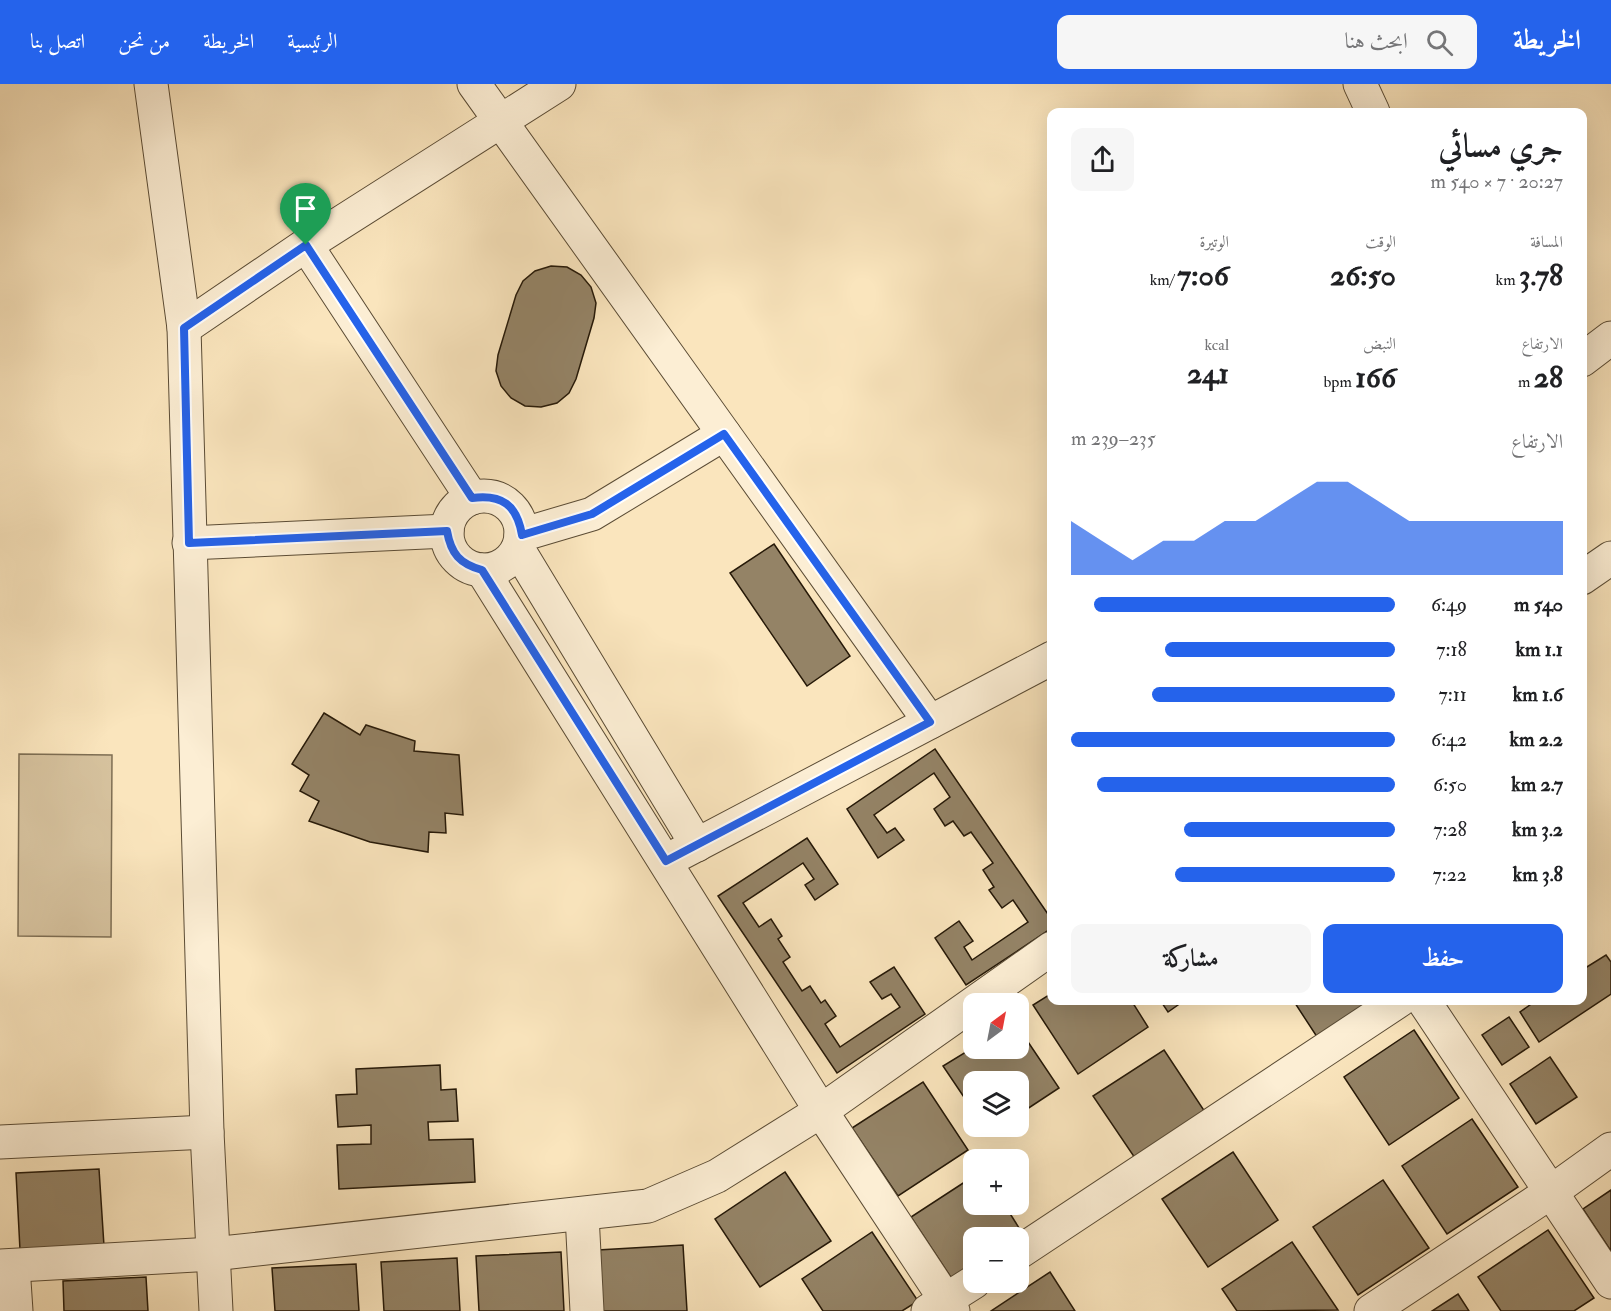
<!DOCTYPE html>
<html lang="ar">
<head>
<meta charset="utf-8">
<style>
	:root { --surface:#fff; --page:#f6f6f6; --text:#202124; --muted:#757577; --accent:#2563eb }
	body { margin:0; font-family:"IM FELL Double Pica",Amiri,serif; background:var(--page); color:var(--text); direction:rtl; height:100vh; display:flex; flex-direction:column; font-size:22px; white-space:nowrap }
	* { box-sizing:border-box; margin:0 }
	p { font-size:20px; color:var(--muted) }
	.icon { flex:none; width:33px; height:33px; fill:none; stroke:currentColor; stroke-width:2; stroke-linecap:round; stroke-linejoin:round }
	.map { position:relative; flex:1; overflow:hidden; direction:ltr }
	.sheet { position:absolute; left:1047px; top:24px; width:540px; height:897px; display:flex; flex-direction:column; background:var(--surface); border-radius:12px; box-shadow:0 6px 24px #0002; direction:rtl }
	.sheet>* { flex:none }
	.needle { width:39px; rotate:32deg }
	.fabs { position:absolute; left:963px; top:909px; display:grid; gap:12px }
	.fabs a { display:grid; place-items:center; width:66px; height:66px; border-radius:12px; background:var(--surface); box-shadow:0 6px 24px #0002; font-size:30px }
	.pin { position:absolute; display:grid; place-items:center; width:51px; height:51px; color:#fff; margin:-62px -26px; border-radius:50% 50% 50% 0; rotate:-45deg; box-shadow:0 0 6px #0007 }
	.pin .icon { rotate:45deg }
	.round { display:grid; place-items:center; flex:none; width:63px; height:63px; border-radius:12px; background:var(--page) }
	.summary { display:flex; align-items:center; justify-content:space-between; height:102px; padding:0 24px }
	h1 { font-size:33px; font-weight:700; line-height:45px }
	.stats { display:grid; grid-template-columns:repeat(3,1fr); gap:9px; height:102px; padding:6px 24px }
	.stats div { display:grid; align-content:center }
	.stats b { font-size:30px; font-weight:700 }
	.stats small { font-size:16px; font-weight:400 }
	.stats p { font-size:16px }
	.chart { height:168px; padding:12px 24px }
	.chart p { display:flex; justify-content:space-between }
	.chart svg { width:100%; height:108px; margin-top:6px; fill:var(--accent); opacity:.7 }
	.primary-button { display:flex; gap:12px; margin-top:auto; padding:12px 24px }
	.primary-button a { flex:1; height:69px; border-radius:12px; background:var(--accent); color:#fff; font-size:24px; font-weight:700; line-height:69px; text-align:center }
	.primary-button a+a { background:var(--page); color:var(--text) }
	ul { padding:0 24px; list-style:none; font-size:20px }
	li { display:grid; grid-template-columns:96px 72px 1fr; align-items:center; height:45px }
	li i { height:15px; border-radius:8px; background:var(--accent) }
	header { display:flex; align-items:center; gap:36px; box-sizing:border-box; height:84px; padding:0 30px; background:var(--accent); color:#fff }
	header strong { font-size:28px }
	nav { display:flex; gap:33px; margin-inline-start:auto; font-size:21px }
	.search { width:420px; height:54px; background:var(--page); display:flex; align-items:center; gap:15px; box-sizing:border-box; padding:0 21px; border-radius:12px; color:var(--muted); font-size:22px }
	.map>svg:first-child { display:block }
	.green { fill:#d6c29e; stroke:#7e6e53; stroke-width:1.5 }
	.building { fill:#948366; stroke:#261908; stroke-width:1.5 }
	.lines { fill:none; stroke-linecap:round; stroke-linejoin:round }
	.minor-casing { stroke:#5b4c35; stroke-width:35 }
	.minor { stroke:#fceed4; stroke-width:33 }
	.route-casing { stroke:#fff; stroke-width:12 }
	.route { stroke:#2563eb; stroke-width:8 }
</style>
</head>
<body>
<header>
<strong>الخريطة</strong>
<div class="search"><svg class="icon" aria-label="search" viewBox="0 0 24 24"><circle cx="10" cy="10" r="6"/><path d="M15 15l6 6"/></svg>ابحث هنا</div>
<nav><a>الرئيسية</a><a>الخريطة</a><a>من نحن</a><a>اتصل بنا</a></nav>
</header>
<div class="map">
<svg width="1611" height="1227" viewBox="0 0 1611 1227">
	<rect width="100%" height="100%" fill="#fae5bd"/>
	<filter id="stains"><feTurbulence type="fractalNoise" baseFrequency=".00333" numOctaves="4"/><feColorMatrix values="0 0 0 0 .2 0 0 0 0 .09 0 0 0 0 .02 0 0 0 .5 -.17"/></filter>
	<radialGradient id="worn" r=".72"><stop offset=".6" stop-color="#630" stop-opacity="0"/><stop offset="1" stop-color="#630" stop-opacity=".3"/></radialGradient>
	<path class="green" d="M 19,670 L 112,671 L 111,853 L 18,852 Z"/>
	<g class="building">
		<path d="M 551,182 L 567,183 L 581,191 L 591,203 L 596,219 L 594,234 L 576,295 L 569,309 L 557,319 L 541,323 L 525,322 L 511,314 L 501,302 L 496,287 L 498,271 L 516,211 L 523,197 L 535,187 Z"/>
		<path d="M 774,460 L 850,572 L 807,602 L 730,489 Z"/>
		<path d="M 324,629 L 360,651 L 366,641 L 415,657 L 414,667 L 459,671 L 463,731 L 445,729 L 446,749 L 429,748 L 428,768 L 370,758 L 309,737 L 319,717 L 300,707 L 309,691 L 292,680 Z"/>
		<path d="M 935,665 L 1052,836 L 1052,844 L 966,901 L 935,854 L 959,837 L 973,857 L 964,863 L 972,876 L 1028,838 L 1013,816 L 1002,824 L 989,806 L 994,803 L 983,786 L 993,779 L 971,748 L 964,752 L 953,737 L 945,742 L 934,725 L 950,713 L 934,689 L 874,731 L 887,749 L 895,744 L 904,756 L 878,774 L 847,725 Z"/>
		<path d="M 807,754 L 838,800 L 815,816 L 805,801 L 814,795 L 803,779 L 743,819 L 759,843 L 771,835 L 782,852 L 778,855 L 790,873 L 783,878 L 802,907 L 810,902 L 821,919 L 825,916 L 836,932 L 825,940 L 840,963 L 900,923 L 891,910 L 882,915 L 870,898 L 894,883 L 925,930 L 837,989 L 718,812 Z"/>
		<path d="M 1606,871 L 1611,878 L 1611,910 L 1539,958 L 1520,928 L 1537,916 L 1582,916 L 1582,886 Z"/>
		<path d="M 1052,909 L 1052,916 L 1131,916 L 1148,943 L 1078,990 L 1033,921 Z"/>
		<path d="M 1160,916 L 1185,916 L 1168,928 Z"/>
		<path d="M 1293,916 L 1385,916 L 1321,959 Z"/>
		<path d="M 1509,933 L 1529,963 L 1502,981 L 1482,951 Z"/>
		<path d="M 1018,943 L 1059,1004 L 1018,1031 L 1018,998 L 974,998 L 974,1028 L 943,982 L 974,963 L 974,964 L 1018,964 Z"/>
		<path d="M 1414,946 L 1459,1014 L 1389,1061 L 1344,993 Z"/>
		<path d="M 1164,966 L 1209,1034 L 1139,1080 L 1093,1012 Z"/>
		<path d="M 1550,973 L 1577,1013 L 1536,1040 L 1510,1000 Z"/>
		<path d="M 440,981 L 441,1006 L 456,1005 L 458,1037 L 428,1038 L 429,1056 L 473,1055 L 475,1098 L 339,1105 L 337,1061 L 371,1060 L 371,1041 L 338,1043 L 336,1011 L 357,1010 L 356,985 Z"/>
		<path d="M 923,998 L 968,1066 L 898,1112 L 852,1044 Z"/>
		<path d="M 1472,1035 L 1518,1103 L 1447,1150 L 1402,1082 Z"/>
		<path d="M 1233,1068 L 1278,1136 L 1208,1183 L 1162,1115 Z"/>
		<path d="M 99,1085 L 104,1162 L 20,1166 L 16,1089 Z"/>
		<path d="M 785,1088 L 831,1157 L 760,1203 L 715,1135 Z"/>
		<path d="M 974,1092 L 974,1120 L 1004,1120 L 1026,1155 L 974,1154 L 974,1190 L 956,1201 L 911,1133 Z"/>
		<path d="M 1383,1096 L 1429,1164 L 1358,1211 L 1313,1143 Z"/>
		<path d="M 1611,1106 L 1611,1167 L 1583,1125 Z"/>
		<path d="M 1548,1146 L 1594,1214 L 1574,1227 L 1501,1227 L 1478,1193 Z"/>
		<path d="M 872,1148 L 918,1217 L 902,1227 L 823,1227 L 802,1195 Z"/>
		<path d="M 1292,1158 L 1338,1226 L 1237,1227 L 1222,1205 Z"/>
		<path d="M 683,1161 L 687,1227 L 602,1227 L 598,1166 Z"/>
		<path d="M 561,1168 L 564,1227 L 479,1227 L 476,1172 Z"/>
		<path d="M 457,1174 L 460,1227 L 384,1227 L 381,1178 Z"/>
		<path d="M 356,1180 L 359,1227 L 275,1227 L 272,1184 Z"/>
		<path d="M 1050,1188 L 1075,1227 L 991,1227 Z"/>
		<path d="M 146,1193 L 148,1227 L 64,1227 L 63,1197 Z"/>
		<path d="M 1458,1210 L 1469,1227 L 1432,1227 Z"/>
	</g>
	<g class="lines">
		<g class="minor-casing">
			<g id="minor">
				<path d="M 151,0 L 184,244 L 207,1048 L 216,1227"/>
				<path d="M 474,0 L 930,638"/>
				<path d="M 1360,0 L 1373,28"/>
				<path d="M 306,161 L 472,414"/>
				<path d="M 184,244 L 306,161 L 559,0"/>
				<path d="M 1582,276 L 1611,254"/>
				<circle cx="484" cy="449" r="37"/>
				<path d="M 521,451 L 592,430 L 724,350"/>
				<path d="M 189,459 L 447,447"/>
				<path d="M 518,465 L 697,761"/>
				<path d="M 482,486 L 821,1027 L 953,1227"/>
				<path d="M 1582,494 L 1611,474"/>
				<path d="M 666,777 L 1052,574"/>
				<path d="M 1423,916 L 1611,1198"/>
				<path d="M 0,1058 L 207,1048"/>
				<path d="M 582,1131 L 587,1227"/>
				<path d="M 1018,1169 L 1400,916"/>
				<path d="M 0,1182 L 213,1170 L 648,1122 L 717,1092 L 821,1027 L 1052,864"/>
				<path d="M 13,1182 L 16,1227"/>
				<path d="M 928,1227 L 974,1198"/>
				<path d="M 1371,1227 L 1551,1108 L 1611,1065"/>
			</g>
		</g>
		<use href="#minor" class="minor"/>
	</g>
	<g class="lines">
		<g class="route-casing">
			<path id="route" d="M 306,161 L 472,414 C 502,410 517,421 522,451 L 592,430 L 724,350 L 930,638 L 666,777 L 482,486 C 460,480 451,470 447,447 L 189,459 L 184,244 Z"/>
		</g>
		<use href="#route" class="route"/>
	</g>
	<rect width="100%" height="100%" filter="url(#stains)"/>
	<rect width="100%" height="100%" fill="url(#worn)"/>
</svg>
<div class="fabs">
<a><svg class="needle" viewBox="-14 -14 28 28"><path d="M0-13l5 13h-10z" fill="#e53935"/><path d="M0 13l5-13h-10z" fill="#757577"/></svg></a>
<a><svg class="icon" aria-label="layers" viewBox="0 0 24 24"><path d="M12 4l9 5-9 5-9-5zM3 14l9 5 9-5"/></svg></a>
<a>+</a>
<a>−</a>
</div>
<div class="pin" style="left:306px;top:161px;background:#1e9e55"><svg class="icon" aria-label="arrive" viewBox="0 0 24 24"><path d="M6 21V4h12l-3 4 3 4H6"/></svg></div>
<section class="sheet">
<div class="summary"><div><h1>جري مسائي</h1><p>20:27 · 7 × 540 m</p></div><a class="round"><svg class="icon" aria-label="share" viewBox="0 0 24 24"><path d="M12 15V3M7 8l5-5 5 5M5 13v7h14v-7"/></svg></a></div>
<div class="stats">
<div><p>المسافة</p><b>3.78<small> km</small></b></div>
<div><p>الوقت</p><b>26:50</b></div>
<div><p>الوتيرة</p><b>7:06<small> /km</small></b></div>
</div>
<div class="stats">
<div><p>الارتفاع</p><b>28<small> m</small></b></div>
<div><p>النبض</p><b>166<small> bpm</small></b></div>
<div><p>kcal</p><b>241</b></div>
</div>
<div class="chart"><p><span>الارتفاع</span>235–239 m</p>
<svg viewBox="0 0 160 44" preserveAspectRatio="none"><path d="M0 44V22L10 30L20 38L30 30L40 30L50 22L60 22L70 14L80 6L90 6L100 14L110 22L120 22L130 22L140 22L150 22L160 22V44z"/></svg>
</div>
<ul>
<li><b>540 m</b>6:49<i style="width:93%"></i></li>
<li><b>1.1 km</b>7:18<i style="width:71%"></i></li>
<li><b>1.6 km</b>7:11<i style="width:75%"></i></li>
<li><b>2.2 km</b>6:42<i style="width:100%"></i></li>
<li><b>2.7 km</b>6:50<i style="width:92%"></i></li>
<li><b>3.2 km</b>7:28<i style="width:65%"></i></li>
<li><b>3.8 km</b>7:22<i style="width:68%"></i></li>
</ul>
<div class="primary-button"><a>حفظ</a><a>مشاركة</a></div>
</section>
</div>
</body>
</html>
